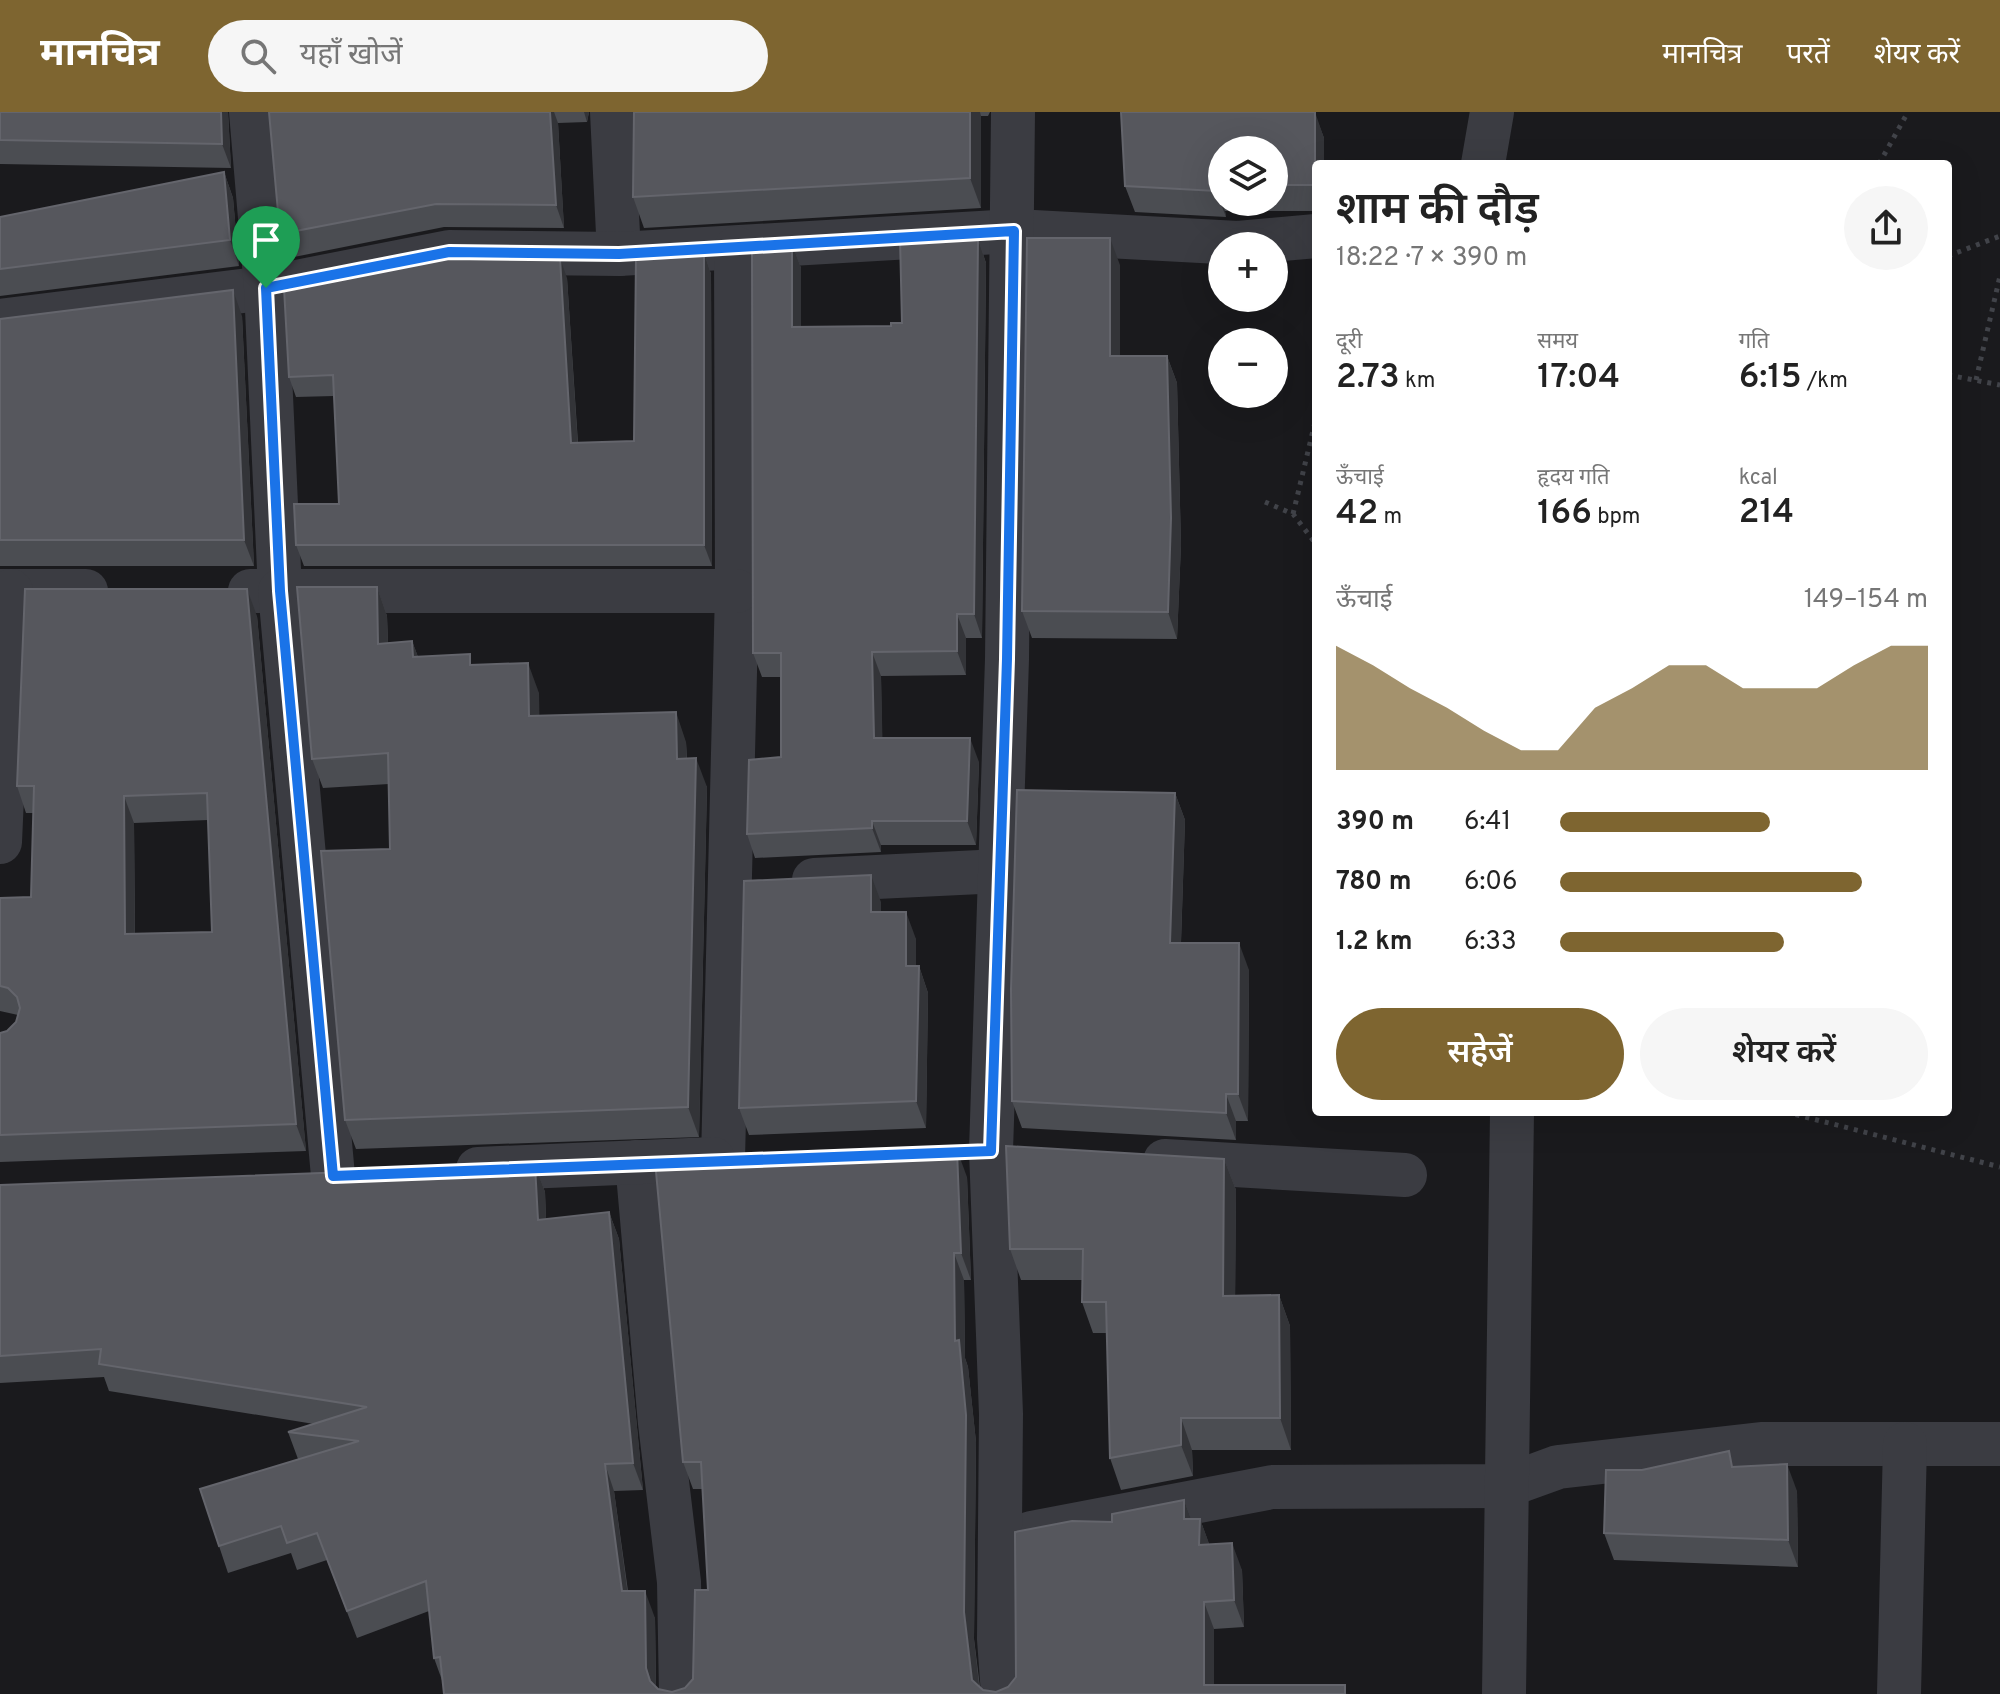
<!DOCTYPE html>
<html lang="hi">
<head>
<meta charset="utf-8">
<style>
	:root { --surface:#fff; --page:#f6f6f6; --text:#222; --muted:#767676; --accent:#7e6530 }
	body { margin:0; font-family:Overpass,"Noto Sans Devanagari",sans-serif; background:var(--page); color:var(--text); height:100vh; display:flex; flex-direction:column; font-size:30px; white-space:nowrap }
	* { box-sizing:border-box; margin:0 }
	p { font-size:26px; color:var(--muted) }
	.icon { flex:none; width:44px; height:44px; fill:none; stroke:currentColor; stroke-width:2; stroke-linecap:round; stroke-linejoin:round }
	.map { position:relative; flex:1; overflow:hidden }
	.side { position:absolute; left:1312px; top:48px; width:640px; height:956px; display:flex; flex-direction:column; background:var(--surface); border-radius:8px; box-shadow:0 8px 32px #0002 }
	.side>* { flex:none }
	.tools { position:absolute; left:1208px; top:24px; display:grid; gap:16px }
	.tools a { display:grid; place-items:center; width:80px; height:80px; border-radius:50%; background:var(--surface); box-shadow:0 8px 32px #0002; font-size:40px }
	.pin { position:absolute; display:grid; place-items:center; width:68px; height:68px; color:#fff; margin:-82px -34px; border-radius:50% 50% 50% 0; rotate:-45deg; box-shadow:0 0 8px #0007 }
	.pin .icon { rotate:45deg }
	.round { display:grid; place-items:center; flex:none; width:84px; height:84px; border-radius:42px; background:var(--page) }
	.overview { display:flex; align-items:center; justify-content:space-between; height:136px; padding:0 24px }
	h1 { font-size:44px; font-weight:600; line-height:60px }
	.figures { display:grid; grid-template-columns:repeat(3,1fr); gap:12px; height:136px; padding:8px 24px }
	.figures div { display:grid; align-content:center }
	.figures b { font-size:34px; font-weight:600 }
	.figures small { font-size:22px; font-weight:400 }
	.figures p { font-size:22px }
	.chart { height:224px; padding:16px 24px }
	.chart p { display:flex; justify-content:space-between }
	.chart svg { width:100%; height:144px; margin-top:8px; fill:var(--accent); opacity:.7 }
	.primary-button { display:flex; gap:16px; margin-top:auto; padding:16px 24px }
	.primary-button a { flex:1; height:92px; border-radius:48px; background:var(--accent); color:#fff; font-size:32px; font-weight:600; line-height:92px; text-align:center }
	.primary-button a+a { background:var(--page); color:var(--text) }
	ul { padding:0 24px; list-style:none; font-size:26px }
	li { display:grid; grid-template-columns:128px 96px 1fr; align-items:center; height:60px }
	li i { height:20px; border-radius:10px; background:var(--accent) }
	header { display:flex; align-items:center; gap:48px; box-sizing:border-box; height:112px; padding:0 40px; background:var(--accent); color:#fff }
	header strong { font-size:38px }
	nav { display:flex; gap:44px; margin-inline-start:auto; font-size:28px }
	.search { width:560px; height:72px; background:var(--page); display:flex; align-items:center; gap:20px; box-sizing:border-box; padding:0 28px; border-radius:44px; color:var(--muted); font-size:30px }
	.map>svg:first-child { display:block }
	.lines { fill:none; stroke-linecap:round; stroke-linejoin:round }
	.path { stroke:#414349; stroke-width:5; stroke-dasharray:4 6; stroke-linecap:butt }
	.street { stroke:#3b3c42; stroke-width:44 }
	.wall { fill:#4b4d52; fill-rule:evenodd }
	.shaded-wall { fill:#333438 }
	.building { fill:#56575d; stroke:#64656c; stroke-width:2; fill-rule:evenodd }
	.route-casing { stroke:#fff; stroke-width:16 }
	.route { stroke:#1a73e8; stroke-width:10 }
</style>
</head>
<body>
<header>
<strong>मानचित्र</strong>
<div class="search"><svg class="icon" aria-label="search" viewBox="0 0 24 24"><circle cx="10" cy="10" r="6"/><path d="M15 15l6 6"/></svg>यहाँ खोजें</div>
<nav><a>मानचित्र</a><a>परतें</a><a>शेयर करें</a></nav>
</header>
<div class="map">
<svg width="2000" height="1582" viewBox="0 0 2000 1582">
	<rect width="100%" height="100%" fill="#1a1a1d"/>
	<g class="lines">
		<g class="path">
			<path d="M 1879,52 L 1908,0"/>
			<path d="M 1948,144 L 2000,124"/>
			<path d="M 1948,263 L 2000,273"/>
			<path d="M 1976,268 L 2000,164"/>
			<path d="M 1265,390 L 1293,402 L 1316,432"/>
			<path d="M 1293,402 L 1316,306"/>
			<path d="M 1786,1000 L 2000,1055"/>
		</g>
		<g class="street">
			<path d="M 612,0 L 619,142"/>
			<path d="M 1483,52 L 1492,0"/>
			<path d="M 0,209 L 266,176 L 449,140 L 619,142 L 1014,119 L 1238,131 L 1316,124"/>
			<path d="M 0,479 L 86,479"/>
			<path d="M 250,479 L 280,479 L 266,176 L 251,0"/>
			<path d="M 0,730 L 11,479"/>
			<path d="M 814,768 L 1001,759"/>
			<path d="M 723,1047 L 737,479 L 736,136"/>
			<path d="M 1165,1049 L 1405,1063"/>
			<path d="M 637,1050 L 660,1311 L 679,1470 L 681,1582"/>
			<path d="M 478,1057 L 713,1047"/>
			<path d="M 333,1064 L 280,479 L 737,479"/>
			<path d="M 1031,1421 L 1272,1375 L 1506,1374 L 1558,1355 L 1761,1332 L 2000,1332"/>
			<path d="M 1003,1582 L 999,1527 L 1001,1302 L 991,1039 L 1007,547 L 1013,0"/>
			<path d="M 1504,1582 L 1512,1000"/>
			<path d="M 1899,1582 L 1905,1332"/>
		</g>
	</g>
	<g class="wall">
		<path d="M 0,0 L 228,0 L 231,56 L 0,52 Z"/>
		<path d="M 269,0 L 589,0 L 587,10 L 558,11 L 564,116 L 444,115 L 289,146 L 280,122 Z"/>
		<path d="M 634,0 L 990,0 L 988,4 L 981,4 L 981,96 L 644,116 L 633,85 Z"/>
		<path d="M 1121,0 L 1314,0 L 1324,26 L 1324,52 L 1316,52 L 1316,99 L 1225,99 L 1226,105 L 1135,100 L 1125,74 ZM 1222,38 L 1274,38 L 1274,90 L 1222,90 Z"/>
		<path d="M 224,60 L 233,86 L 239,154 L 0,184 L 0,105 Z"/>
		<path d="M 973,122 L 975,127 L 978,127 L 986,151 L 982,526 L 966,526 L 966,563 L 881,564 L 882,626 L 979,650 L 976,733 L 881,733 L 881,740 L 755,746 L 747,722 L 781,645 L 781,565 L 762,565 L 753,541 L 792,132 L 801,156 L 801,215 L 891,214 L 902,211 Z"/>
		<path d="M 704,141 L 711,162 L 712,454 L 304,454 L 296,433 L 339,392 L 334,284 L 296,285 L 289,265 L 567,166 L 578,331 L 634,329 Z"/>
		<path d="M 1120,153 L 1120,244 L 1167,244 L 1177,271 L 1181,433 L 1177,527 L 1032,526 L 1022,499 Z"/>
		<path d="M 242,204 L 254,454 L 0,454 L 0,207 Z"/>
		<path d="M 377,475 L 387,504 L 388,531 L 412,529 L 418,545 L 474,553 L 539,581 L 539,604 L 686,630 L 687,647 L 707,675 L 699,1025 L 356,1037 L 345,1008 L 390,737 L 389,672 L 323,676 L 312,647 Z"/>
		<path d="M 257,504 L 306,1039 L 0,1050 L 0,921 L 7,919 L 16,910 L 18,903 L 0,899 L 0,786 L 31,785 L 34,701 L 26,701 L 17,674 ZM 208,708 L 212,820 L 135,822 L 134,711 Z"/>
		<path d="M 1175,681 L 1185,708 L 1181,831 L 1249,858 L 1248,1009 L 1236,1009 L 1236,1028 L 1022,1016 L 1012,989 Z"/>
		<path d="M 881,790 L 881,800 L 916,827 L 916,854 L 919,854 L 928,881 L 926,1016 L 749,1023 L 739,996 Z"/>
		<path d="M 1224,1047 L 1236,1078 L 1235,1184 L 1279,1183 L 1290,1214 L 1291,1338 L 1192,1338 L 1193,1364 L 1121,1378 L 1110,1346 L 1107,1221 L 1093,1221 L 1082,1190 L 1082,1168 L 1021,1168 L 1010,1137 Z"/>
		<path d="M 535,1053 L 545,1080 L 546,1107 L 609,1100 L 619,1127 L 643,1378 L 614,1379 L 628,1479 L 655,1506 L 656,1574 L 658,1577 L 672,1580 L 685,1576 L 693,1567 L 708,1478 L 703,1377 L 693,1377 L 683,1350 L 967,1065 L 971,1168 L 964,1168 L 965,1246 L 968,1255 L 976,1330 L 974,1527 L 980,1575 L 983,1578 L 996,1580 L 1008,1575 L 1016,1565 L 1112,1410 L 1184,1388 L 1191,1407 L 1200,1407 L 1209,1432 L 1242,1458 L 1244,1515 L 1214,1517 L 1214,1573 L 1349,1582 L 444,1582 L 443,1571 L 434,1546 L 429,1499 L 357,1526 L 327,1448 L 297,1458 L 291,1441 L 228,1461 L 219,1434 L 300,1347 L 298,1347 L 288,1320 L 314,1312 L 109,1279 L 104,1265 L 0,1271 L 0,1073 Z"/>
		<path d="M 1735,1355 L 1797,1379 L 1798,1455 L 1614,1448 L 1604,1421 L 1642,1358 Z"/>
	</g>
	<g class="shaded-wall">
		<path d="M 221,0 L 228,0 L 231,56 L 222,32 Z"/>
		<path d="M 550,0 L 554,0 L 558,11 L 564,116 L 556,93 Z"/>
		<path d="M 584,0 L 589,0 L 587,10 Z"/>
		<path d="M 970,0 L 980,0 L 981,4 L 981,96 L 970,66 Z"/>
		<path d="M 1315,0 L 1324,26 L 1324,52 L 1316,52 L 1316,77 L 1315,73 Z"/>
		<path d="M 224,60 L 233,86 L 239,154 L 230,128 Z"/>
		<path d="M 1216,73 L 1225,99 L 1226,105 L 1216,79 Z"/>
		<path d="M 973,122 L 978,135 L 978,127 L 986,151 L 982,526 L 974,502 Z"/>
		<path d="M 1110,126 L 1120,153 L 1120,271 L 1110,244 Z"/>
		<path d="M 792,132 L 801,156 L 801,239 L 792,215 Z"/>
		<path d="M 704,141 L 711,162 L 712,454 L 704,433 Z"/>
		<path d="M 560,146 L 567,166 L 579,351 L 571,331 Z"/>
		<path d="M 233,178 L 242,204 L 254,454 L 244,428 Z"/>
		<path d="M 1167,244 L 1177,271 L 1181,433 L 1177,527 L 1168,500 Z"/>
		<path d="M 377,475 L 387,504 L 389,561 L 378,532 Z"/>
		<path d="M 247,477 L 257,504 L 306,1039 L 296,1012 Z"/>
		<path d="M 957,502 L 966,526 L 966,563 L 957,539 Z"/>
		<path d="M 412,529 L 423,558 L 413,545 Z"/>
		<path d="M 872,540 L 881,564 L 883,650 L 874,626 Z"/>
		<path d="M 528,551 L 539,581 L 540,634 L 529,604 Z"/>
		<path d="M 676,600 L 686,630 L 688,677 L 677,647 Z"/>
		<path d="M 970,626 L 979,650 L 976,733 L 967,709 Z"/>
		<path d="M 696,646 L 707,675 L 699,1025 L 688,995 Z"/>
		<path d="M 1175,681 L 1185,708 L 1180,858 L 1170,831 Z"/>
		<path d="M 124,684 L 134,711 L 135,849 L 125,822 Z"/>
		<path d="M 872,709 L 881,733 L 881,740 L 872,716 Z"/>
		<path d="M 871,763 L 881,790 L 881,827 L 871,800 Z"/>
		<path d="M 906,800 L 916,827 L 916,881 L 906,854 Z"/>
		<path d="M 1239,831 L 1249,858 L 1248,1009 L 1238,982 Z"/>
		<path d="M 919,854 L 928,881 L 926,1016 L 916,989 Z"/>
		<path d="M 1226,982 L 1236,1009 L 1236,1028 L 1226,1001 Z"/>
		<path d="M 957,1038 L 967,1065 L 971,1168 L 961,1141 Z"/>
		<path d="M 1224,1047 L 1236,1078 L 1235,1215 L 1223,1184 Z"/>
		<path d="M 535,1053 L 545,1080 L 547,1135 L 538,1108 Z"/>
		<path d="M 609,1100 L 619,1127 L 643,1378 L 633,1351 Z"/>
		<path d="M 954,1141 L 964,1168 L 965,1246 L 968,1255 L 976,1330 L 974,1527 L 980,1582 L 972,1568 L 964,1500 L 955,1229 Z"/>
		<path d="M 1279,1183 L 1290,1214 L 1291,1338 L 1280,1306 Z"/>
		<path d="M 1181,1306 L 1192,1338 L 1193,1364 L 1181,1333 Z"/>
		<path d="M 605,1352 L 614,1379 L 631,1506 L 622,1479 Z"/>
		<path d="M 1787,1352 L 1797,1379 L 1798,1455 L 1788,1428 Z"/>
		<path d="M 1184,1388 L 1194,1415 L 1184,1407 Z"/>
		<path d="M 1200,1407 L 1210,1434 L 1199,1433 Z"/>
		<path d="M 1232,1431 L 1242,1458 L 1244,1515 L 1234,1488 Z"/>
		<path d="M 645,1479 L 655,1506 L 656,1582 L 646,1556 Z"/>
		<path d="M 1204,1490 L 1214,1517 L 1214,1582 L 1204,1573 Z"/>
	</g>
	<g class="building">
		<path d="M 0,0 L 221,0 L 222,32 L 0,28 Z"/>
		<path d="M 269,0 L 550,0 L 556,93 L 436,92 L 280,122 Z"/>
		<path d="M 634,0 L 970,0 L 970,66 L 633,85 Z"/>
		<path d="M 1121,0 L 1315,0 L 1315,73 L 1274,73 L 1274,38 L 1222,38 L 1222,73 L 1216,73 L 1216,79 L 1125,74 Z"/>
		<path d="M 224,60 L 230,128 L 0,157 L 0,105 Z"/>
		<path d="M 973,122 L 973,127 L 978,127 L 974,502 L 957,502 L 957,539 L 872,540 L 874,626 L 970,626 L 967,709 L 872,709 L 872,716 L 747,722 L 749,648 L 781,645 L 781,541 L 753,541 L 752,135 L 792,132 L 792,215 L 891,214 L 891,211 L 902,211 L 900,126 Z"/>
		<path d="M 1027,126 L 1110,126 L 1110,244 L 1167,244 L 1171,406 L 1168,500 L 1022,499 Z"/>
		<path d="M 704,141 L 704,433 L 296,433 L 294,392 L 339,392 L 333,263 L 289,265 L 284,176 L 444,144 L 560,146 L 571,331 L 634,329 L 636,145 Z"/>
		<path d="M 233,178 L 244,428 L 0,428 L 0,207 Z"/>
		<path d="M 297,475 L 377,475 L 378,532 L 412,529 L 413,545 L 470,542 L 470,553 L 528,551 L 529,604 L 676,600 L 677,647 L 696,646 L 688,995 L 345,1008 L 321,739 L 390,737 L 388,641 L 312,647 Z"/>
		<path d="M 25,477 L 247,477 L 296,1012 L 0,1023 L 0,921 L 7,919 L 16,910 L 20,896 L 17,885 L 8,876 L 0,874 L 0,786 L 31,785 L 34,674 L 17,674 ZM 207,681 L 212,820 L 125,822 L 124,684 Z"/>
		<path d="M 1017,678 L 1175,681 L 1170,831 L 1239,831 L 1238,982 L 1226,982 L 1226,1001 L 1012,989 L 1011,877 Z"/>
		<path d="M 871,763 L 871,800 L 906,800 L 906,854 L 919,854 L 916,989 L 739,996 L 744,769 Z"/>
		<path d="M 1006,1034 L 1224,1047 L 1223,1184 L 1279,1183 L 1280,1306 L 1181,1306 L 1181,1333 L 1110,1346 L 1106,1190 L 1082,1190 L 1083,1137 L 1010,1137 Z"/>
		<path d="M 957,1038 L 961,1141 L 954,1141 L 955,1229 L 959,1228 L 966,1303 L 964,1500 L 972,1568 L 983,1578 L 996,1580 L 1008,1575 L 1016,1565 L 1015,1420 L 1072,1409 L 1112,1410 L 1112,1402 L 1184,1388 L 1184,1407 L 1200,1407 L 1199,1433 L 1232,1431 L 1234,1488 L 1204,1490 L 1204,1573 L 1345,1573 L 1345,1582 L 444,1582 L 440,1545 L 434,1546 L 426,1469 L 347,1499 L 317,1421 L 287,1431 L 281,1414 L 219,1434 L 200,1377 L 359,1329 L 288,1320 L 367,1295 L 99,1252 L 101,1237 L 0,1244 L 0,1073 L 535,1053 L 538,1108 L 609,1100 L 633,1351 L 605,1352 L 622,1479 L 645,1479 L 646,1556 L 650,1569 L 658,1577 L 672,1580 L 685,1576 L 693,1567 L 695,1478 L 708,1478 L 701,1350 L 683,1350 L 655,1049 Z"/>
		<path d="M 1729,1339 L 1732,1355 L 1787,1352 L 1788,1428 L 1604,1421 L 1606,1358 L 1642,1358 Z"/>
	</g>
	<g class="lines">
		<g class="route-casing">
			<path id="route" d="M 1014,119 L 1007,547 L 991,1039 L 333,1064 L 280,479 L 266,176 L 449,140 L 619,142 Z"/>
		</g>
		<use href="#route" class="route"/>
	</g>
</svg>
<div class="tools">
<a><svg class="icon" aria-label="layers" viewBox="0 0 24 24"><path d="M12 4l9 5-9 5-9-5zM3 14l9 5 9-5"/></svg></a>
<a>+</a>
<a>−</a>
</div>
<div class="pin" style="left:266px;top:176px;background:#1e9e55"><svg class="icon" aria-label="arrive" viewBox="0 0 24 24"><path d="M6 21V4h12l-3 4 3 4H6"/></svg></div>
<section class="side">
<div class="overview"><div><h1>शाम की दौड़</h1><p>18:22 · 7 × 390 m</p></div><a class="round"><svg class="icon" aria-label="share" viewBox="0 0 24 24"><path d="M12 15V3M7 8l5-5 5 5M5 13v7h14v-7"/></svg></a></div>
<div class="figures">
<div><p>दूरी</p><b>2.73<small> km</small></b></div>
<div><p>समय</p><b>17:04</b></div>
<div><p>गति</p><b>6:15<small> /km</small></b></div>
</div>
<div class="figures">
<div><p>ऊँचाई</p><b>42<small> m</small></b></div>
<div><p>हृदय गति</p><b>166<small> bpm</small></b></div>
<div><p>kcal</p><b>214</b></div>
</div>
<div class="chart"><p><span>ऊँचाई</span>149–154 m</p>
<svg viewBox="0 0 160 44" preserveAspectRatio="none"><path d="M0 44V6L10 12L20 19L30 25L40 32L50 38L60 38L70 25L80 19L90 12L100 12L110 19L120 19L130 19L140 12L150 6L160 6V44z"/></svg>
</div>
<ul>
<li><b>390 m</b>6:41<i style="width:57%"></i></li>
<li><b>780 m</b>6:06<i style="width:82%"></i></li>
<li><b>1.2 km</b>6:33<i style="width:61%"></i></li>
</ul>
<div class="primary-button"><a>सहेजें</a><a>शेयर करें</a></div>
</section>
</div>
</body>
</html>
